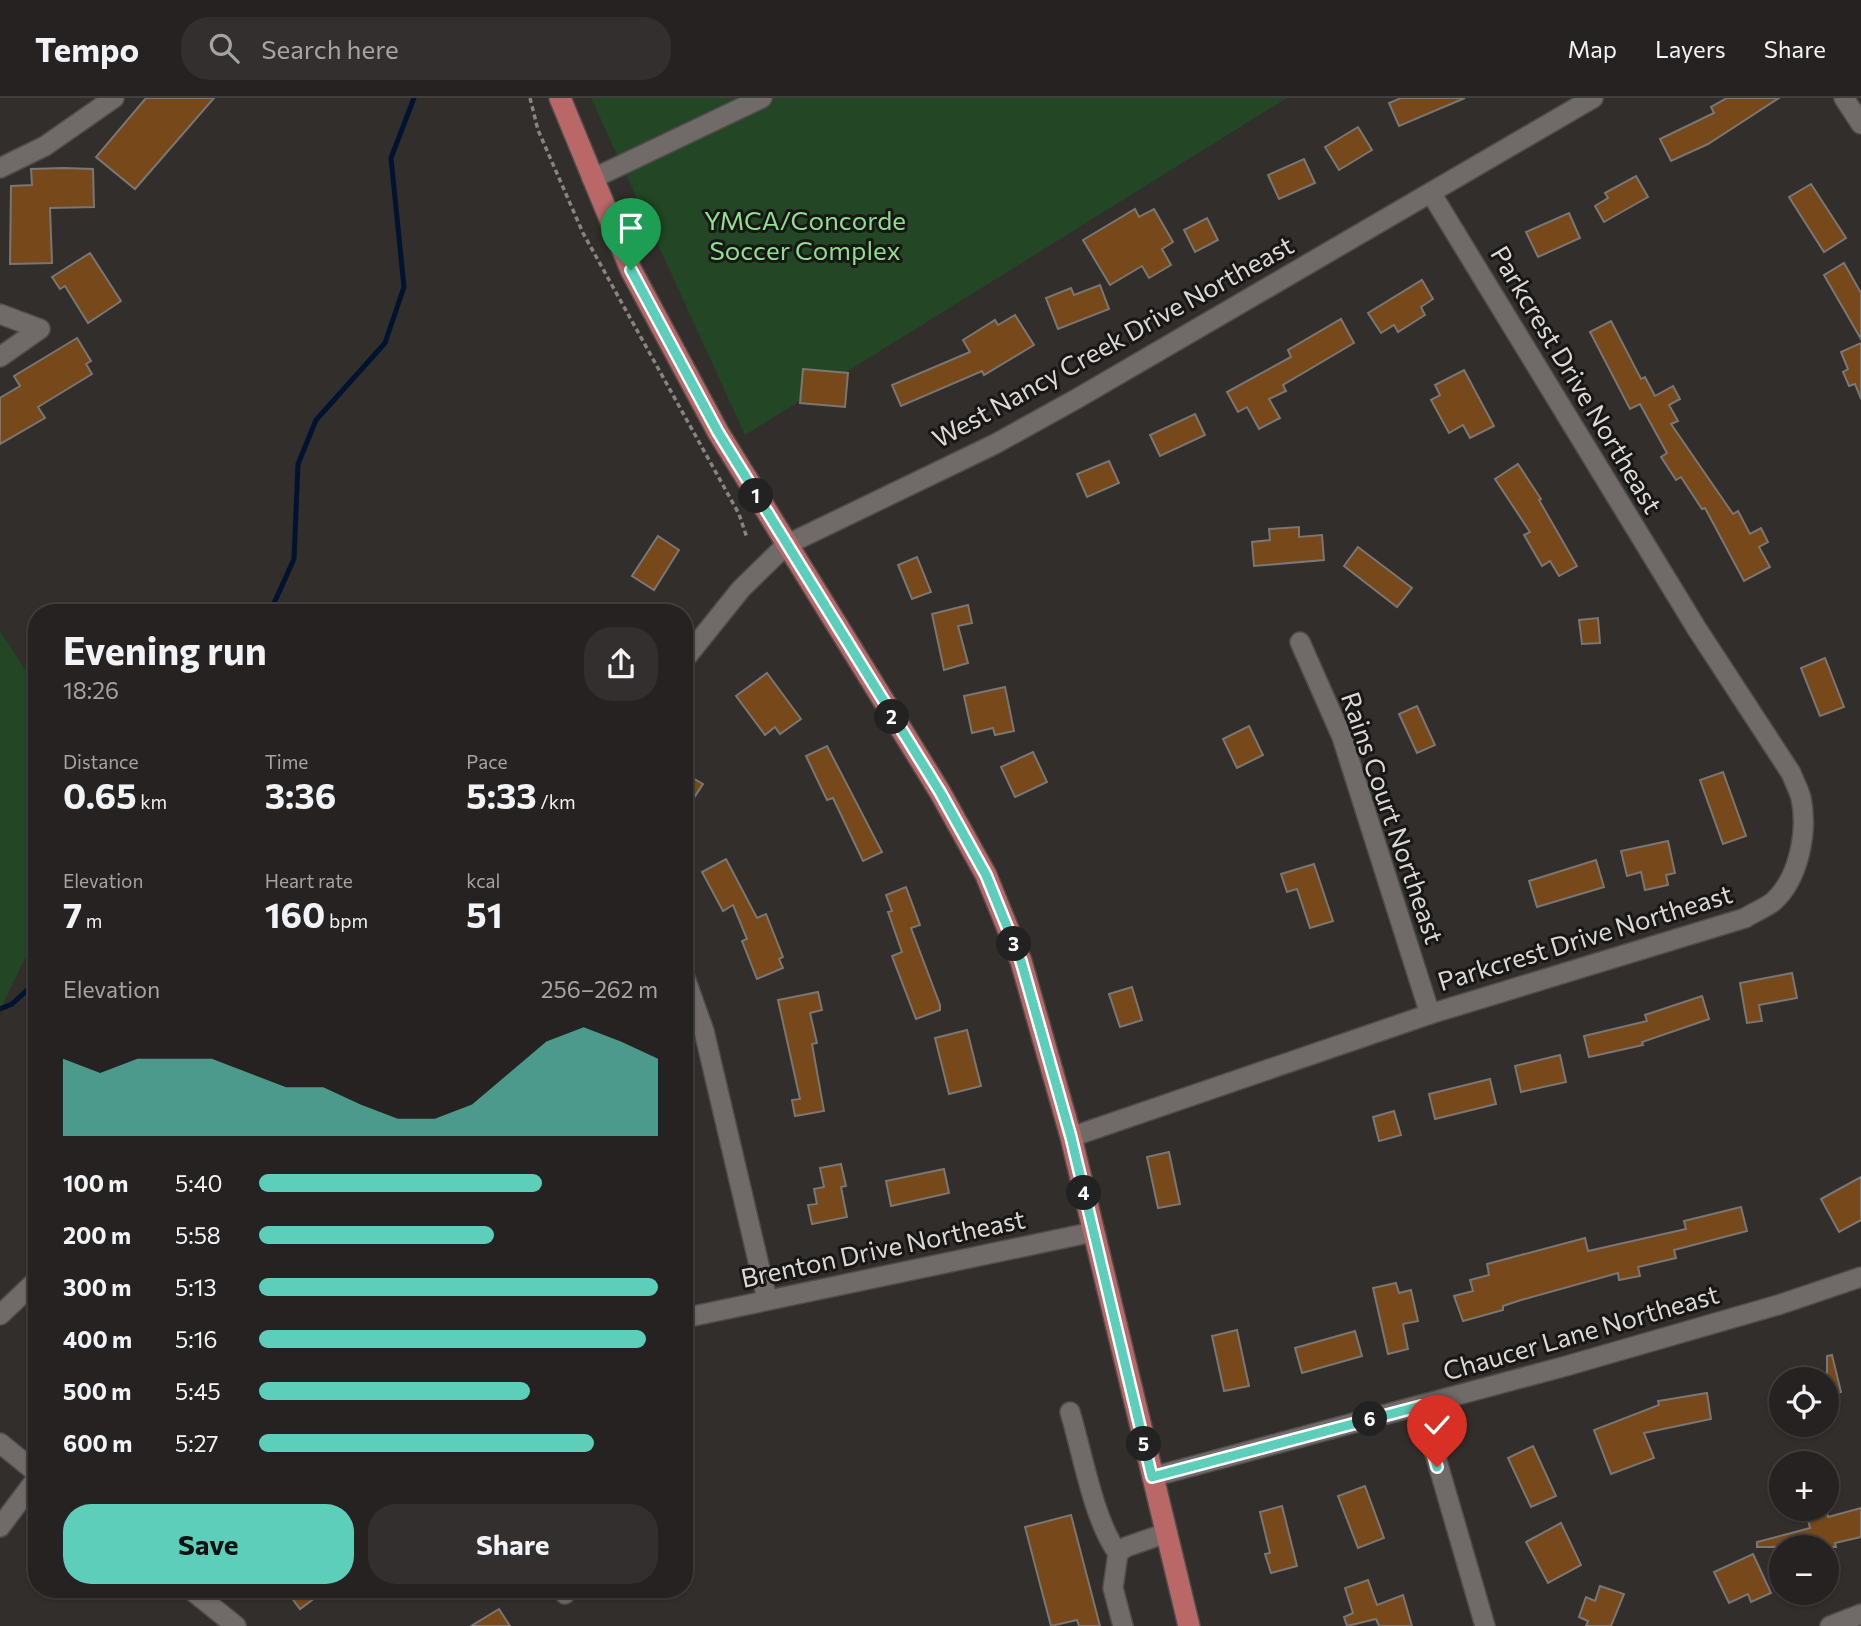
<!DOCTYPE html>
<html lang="en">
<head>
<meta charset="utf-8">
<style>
	:root { --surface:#262221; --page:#322f2e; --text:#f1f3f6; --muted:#a4a4a5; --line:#423f3f; --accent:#5cceba }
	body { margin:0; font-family:Commissioner,sans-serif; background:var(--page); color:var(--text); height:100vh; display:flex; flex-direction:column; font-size:26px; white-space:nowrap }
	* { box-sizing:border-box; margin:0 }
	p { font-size:23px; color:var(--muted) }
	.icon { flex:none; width:38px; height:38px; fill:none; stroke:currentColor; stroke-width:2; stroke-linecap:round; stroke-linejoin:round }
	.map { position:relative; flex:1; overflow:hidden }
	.side { position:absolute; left:28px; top:506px; width:665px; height:994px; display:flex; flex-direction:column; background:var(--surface); border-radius:28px; box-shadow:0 2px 5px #0004,0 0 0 2px var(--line) }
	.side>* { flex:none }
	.controls { position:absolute; left:1769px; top:1269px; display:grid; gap:14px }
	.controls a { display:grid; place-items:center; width:70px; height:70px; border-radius:50%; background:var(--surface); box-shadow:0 2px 5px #0004,0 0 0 2px var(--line); font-size:35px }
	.pin { position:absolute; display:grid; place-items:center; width:60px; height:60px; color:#fff; margin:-72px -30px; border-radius:50% 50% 50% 0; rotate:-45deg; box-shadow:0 0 7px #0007 }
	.pin .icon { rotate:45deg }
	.km { position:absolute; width:35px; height:35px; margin:-18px; border-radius:50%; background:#222; color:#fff; font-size:19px; line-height:35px; text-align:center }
	.round { display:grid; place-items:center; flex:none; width:74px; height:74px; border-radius:28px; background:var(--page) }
	.head { display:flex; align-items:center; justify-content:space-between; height:119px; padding:0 35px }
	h1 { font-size:38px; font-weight:700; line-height:52px }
	.figures { display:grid; grid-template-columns:repeat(3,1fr); gap:10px; height:119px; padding:7px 35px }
	.figures div { display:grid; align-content:center }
	.figures b { font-size:35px; font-weight:700 }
	.figures small { font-size:19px; font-weight:400 }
	.figures p { font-size:19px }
	.chart { height:196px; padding:14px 35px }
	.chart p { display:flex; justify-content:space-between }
	.chart svg { width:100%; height:126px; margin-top:7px; fill:var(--accent); opacity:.7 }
	.button { display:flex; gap:14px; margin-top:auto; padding:14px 35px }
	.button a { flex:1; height:80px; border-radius:28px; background:var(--accent); color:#111; font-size:28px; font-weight:700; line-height:80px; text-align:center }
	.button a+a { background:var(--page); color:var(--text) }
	ul { padding:0 35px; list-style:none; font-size:23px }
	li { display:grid; grid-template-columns:112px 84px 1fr; align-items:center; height:52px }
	li i { height:18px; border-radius:9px; background:var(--accent) }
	header { display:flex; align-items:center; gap:42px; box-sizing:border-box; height:98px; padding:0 35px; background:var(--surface); border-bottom:2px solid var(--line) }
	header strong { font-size:33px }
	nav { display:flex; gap:38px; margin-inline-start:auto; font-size:24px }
	.search { width:490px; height:63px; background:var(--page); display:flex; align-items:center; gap:18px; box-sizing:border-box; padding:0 24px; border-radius:28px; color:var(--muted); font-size:26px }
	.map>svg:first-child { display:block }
	.green { fill:#234624 }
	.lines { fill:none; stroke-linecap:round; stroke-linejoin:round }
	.stream { stroke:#001430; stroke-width:5 }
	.building { fill:#774819; stroke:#7a7673; stroke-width:2 }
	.minor-casing { stroke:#504c4b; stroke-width:22 }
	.major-casing { stroke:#504c4b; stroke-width:24 }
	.path { stroke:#888483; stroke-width:3.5; stroke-dasharray:5 3.5; stroke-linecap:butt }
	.minor { stroke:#706b69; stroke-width:19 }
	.major { stroke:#ba6768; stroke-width:21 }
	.route-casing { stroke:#fff; stroke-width:14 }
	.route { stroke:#5cceba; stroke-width:9 }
	.labels { text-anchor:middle; stroke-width:6; stroke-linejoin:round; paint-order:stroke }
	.park-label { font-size:26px; fill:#8cdf8c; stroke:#191716 }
	.street-label { font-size:26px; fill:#dbd8d7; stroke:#191716 }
</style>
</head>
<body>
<header>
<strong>Tempo</strong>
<div class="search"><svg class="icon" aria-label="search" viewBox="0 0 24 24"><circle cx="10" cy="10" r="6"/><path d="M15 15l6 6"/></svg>Search here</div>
<nav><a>Map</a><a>Layers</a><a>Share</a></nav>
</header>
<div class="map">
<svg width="1861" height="1528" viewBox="0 0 1861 1528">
	<rect width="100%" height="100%" fill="#322e2c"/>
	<g class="green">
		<path d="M 591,0 L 1287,0 L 745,337 Z"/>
		<path d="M 0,533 L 37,590 L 37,855 L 25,860 L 0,912 Z"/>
	</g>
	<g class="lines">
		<g class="stream">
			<path d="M 270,514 L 294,461 L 298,366 L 316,322 L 385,245 L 404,189 L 391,60 L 414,0"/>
			<path d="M 0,911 L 12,906 L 37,883"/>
		</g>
	</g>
	<g class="building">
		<path d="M 146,0 L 214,0 L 135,91 L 96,59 Z"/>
		<path d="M 1401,0 L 1465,0 L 1399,28 L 1389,5 Z"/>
		<path d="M 1727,0 L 1779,0 L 1708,46 L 1671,63 L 1660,41 L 1714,15 L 1711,9 Z"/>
		<path d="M 1358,29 L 1372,52 L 1339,72 L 1325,49 Z"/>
		<path d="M 1304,61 L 1315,85 L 1279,101 L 1268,77 Z"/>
		<path d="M 64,70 L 93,71 L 94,109 L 50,110 L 52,165 L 10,166 L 11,88 L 32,87 L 31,71 Z"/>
		<path d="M 1636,78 L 1648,99 L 1604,124 L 1595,108 L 1608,100 L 1605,95 Z"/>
		<path d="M 1811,86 L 1846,140 L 1824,154 L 1789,99 Z"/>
		<path d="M 1135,111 L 1139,119 L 1154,111 L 1173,144 L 1162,151 L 1171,167 L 1149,180 L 1142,168 L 1110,187 L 1083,142 Z"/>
		<path d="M 1569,115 L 1580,140 L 1538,159 L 1526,134 Z"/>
		<path d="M 1207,120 L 1218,142 L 1195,154 L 1184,132 Z"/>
		<path d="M 90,155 L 121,203 L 88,225 L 65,188 L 60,191 L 52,179 Z"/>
		<path d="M 1844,165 L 1861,195 L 1861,241 L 1824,177 Z"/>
		<path d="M 1422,182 L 1433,201 L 1421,209 L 1425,217 L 1398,234 L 1394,227 L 1381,235 L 1368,215 Z"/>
		<path d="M 1100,187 L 1109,211 L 1058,231 L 1046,200 L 1071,190 L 1074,197 Z"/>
		<path d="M 1015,217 L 1034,247 L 984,277 L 982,273 L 901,308 L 892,287 L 970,254 L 963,242 L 995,222 L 998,227 Z"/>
		<path d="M 1341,221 L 1354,245 L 1283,287 L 1286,293 L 1269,301 L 1280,320 L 1259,331 L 1247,309 L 1238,314 L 1227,294 L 1291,259 L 1288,252 Z"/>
		<path d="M 1611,223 L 1641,281 L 1645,279 L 1655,298 L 1673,288 L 1680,301 L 1669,307 L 1678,323 L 1671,326 L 1733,416 L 1738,413 L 1750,436 L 1761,430 L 1768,444 L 1759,449 L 1770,469 L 1744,483 L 1705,410 L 1702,411 L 1681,379 L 1676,382 L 1661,359 L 1667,355 L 1640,306 L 1630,311 L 1590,234 Z"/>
		<path d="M 77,240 L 91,263 L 86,266 L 92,276 L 38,309 L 45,320 L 0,346 L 0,300 L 20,288 L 14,278 Z"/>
		<path d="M 1861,245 L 1861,301 L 1855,286 L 1849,288 L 1843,274 L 1848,271 L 1841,254 Z"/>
		<path d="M 803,271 L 848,275 L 845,309 L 800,305 Z"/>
		<path d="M 1464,272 L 1494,328 L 1470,340 L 1463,327 L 1449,335 L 1431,302 L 1440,297 L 1435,287 Z"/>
		<path d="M 1195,316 L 1205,337 L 1160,358 L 1150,337 Z"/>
		<path d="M 1109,363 L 1119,385 L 1087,399 L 1077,376 Z"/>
		<path d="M 1518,366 L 1541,401 L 1539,402 L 1577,468 L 1559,478 L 1550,463 L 1542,468 L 1524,437 L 1530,434 L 1495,381 Z"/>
		<path d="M 1299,429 L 1299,439 L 1322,437 L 1324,462 L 1254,468 L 1252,444 L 1270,442 L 1269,431 Z"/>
		<path d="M 658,438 L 679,452 L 654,492 L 632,478 Z"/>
		<path d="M 1358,449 L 1412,490 L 1397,509 L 1344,468 Z"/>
		<path d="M 917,459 L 931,494 L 912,501 L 898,467 Z"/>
		<path d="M 968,507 L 972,525 L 958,528 L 968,565 L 944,572 L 932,516 Z"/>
		<path d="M 1598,520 L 1600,545 L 1582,546 L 1579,522 Z"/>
		<path d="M 1825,560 L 1844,609 L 1820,618 L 1801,570 Z"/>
		<path d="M 767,575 L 801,621 L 780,636 L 775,629 L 765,637 L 736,598 Z"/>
		<path d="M 1005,589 L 1014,633 L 995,637 L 993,630 L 972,635 L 964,598 Z"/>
		<path d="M 1417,608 L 1435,647 L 1417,655 L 1399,616 Z"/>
		<path d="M 1249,628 L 1263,657 L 1237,670 L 1223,641 Z"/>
		<path d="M 827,648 L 882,754 L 863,763 L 833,700 L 827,702 L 806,658 Z"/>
		<path d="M 1033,654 L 1047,684 L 1015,699 L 1001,669 Z"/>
		<path d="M 1723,674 L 1746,738 L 1723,746 L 1700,682 Z"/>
		<path d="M 684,675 L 703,686 L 684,715 Z"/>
		<path d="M 1668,743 L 1675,775 L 1666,777 L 1668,787 L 1645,792 L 1641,774 L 1627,778 L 1621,753 Z"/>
		<path d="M 726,761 L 757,820 L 766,816 L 783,859 L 779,861 L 783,870 L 757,881 L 742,843 L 747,841 L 733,807 L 723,813 L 702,774 Z"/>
		<path d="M 1596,762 L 1604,789 L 1537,809 L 1529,783 Z"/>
		<path d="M 1314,766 L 1333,823 L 1310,830 L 1297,791 L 1287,794 L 1281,776 Z"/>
		<path d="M 906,789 L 920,827 L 911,830 L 940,907 L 940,912 L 916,921 L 892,858 L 902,854 L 888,814 L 892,813 L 886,797 Z"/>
		<path d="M 1792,875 L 1797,900 L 1759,907 L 1762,923 L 1747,925 L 1740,885 Z"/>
		<path d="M 1132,889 L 1142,922 L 1120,929 L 1109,896 Z"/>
		<path d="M 818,894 L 822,912 L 810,915 L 817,945 L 812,946 L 824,1013 L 795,1018 L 792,1002 L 800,1001 L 778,902 Z"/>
		<path d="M 1702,898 L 1709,921 L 1642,944 L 1643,947 L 1589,959 L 1584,938 L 1647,923 L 1645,917 Z"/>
		<path d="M 967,932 L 981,988 L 949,996 L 935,940 Z"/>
		<path d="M 1560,957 L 1566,984 L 1521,994 L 1515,968 Z"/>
		<path d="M 1490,981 L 1496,1006 L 1435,1021 L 1429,996 Z"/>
		<path d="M 1394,1013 L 1401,1037 L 1379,1043 L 1373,1019 Z"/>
		<path d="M 1169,1054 L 1180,1106 L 1158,1110 L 1147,1059 Z"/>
		<path d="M 841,1066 L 846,1088 L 841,1089 L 847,1119 L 812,1126 L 808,1107 L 817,1106 L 814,1091 L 824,1089 L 820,1070 Z"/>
		<path d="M 944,1071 L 949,1095 L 891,1108 L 886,1083 Z"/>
		<path d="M 1861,1079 L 1861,1122 L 1839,1134 L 1821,1101 Z"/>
		<path d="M 1741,1109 L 1747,1133 L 1674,1152 L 1676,1160 L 1638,1169 L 1640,1178 L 1619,1182 L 1618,1175 L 1521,1202 L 1503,1208 L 1503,1212 L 1463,1223 L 1454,1198 L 1473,1193 L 1470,1182 L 1489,1177 L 1487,1166 L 1585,1140 L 1588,1153 L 1686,1131 L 1684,1123 Z"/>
		<path d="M 1396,1185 L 1399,1195 L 1411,1192 L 1418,1223 L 1403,1226 L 1408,1251 L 1388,1256 L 1373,1190 Z"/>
		<path d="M 1237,1232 L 1249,1288 L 1224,1293 L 1212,1238 Z"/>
		<path d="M 1355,1233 L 1362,1258 L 1302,1275 L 1295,1250 Z"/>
		<path d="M 1832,1257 L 1841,1294 L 1827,1298 L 1827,1258 Z"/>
		<path d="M 1707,1295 L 1711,1321 L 1644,1335 L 1654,1360 L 1611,1376 L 1594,1332 L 1659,1307 L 1658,1303 Z"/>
		<path d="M 1533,1348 L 1556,1398 L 1531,1409 L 1508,1360 Z"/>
		<path d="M 1365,1388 L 1384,1440 L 1358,1450 L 1338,1398 Z"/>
		<path d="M 1282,1408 L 1297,1468 L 1271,1475 L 1265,1456 L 1270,1455 L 1260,1414 Z"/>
		<path d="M 1816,1410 L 1826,1410 L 1828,1419 L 1861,1410 L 1861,1439 L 1835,1445 L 1836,1449 L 1757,1449 L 1757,1444 L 1810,1430 L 1806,1413 Z"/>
		<path d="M 1071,1417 L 1100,1528 L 1079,1528 L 1077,1522 L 1051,1528 L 1025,1429 Z"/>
		<path d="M 1561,1425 L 1581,1467 L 1548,1485 L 1526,1444 Z"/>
		<path d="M 1753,1456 L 1771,1495 L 1751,1504 L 1748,1496 L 1729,1505 L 1714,1474 Z"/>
		<path d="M 1368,1482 L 1377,1507 L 1403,1497 L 1412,1528 L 1379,1528 L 1376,1521 L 1347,1528 L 1344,1519 L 1353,1515 L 1345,1490 Z"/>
		<path d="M 1600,1488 L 1624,1496 L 1611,1528 L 1586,1528 L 1588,1523 L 1579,1519 L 1586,1499 L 1595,1503 Z"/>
		<path d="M 285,1491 L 327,1491 L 300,1511 Z"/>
		<path d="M 499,1511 L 510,1528 L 471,1528 Z"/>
	</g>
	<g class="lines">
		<g class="minor-casing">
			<g id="minor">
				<path d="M 1844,0 L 1861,26"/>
				<path d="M 0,70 L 45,48 L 114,0"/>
				<path d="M 592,81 L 762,0"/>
				<path d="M 0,216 L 40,231 L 0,259"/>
				<path d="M 1300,544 L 1342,639 L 1430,916"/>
				<path d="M 684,562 L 741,491 L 786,447 L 995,346 L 1078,300 L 1593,0"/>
				<path d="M 684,877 L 704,933 L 767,1201"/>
				<path d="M 1071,1039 L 1430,916 L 1745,820 C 1754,814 1766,810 1774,803 C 1799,780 1808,733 1801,700 C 1799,692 1794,683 1791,675 L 1697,531 L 1431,95"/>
				<path d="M 0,1217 L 37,1182"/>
				<path d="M 684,1220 L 1093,1134"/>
				<path d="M 1421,1308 L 1485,1528"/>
				<path d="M 1070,1314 C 1082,1353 1094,1424 1118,1455"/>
				<path d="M 0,1345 L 37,1375"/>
				<path d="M 1152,1379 L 1566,1268 L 1778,1207 L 1861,1179"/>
				<path d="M 0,1429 L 37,1380"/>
				<path d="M 190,1491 L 236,1528"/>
				<path d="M 564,1491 L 565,1496"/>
				<path d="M 1123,1528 L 1113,1490 L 1118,1455 L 1126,1449 L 1166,1435"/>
				<path d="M 1830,1528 L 1861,1516"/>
			</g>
		</g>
		<g class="major-casing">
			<path id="major" d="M 560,0 L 631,172 L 718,334 L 940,694 L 986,777 L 1021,863 L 1071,1039 L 1189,1528"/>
		</g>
		<path class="path" d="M 530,0 L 538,32 L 583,135 L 739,416 L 747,440"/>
		<use href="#minor" class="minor"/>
		<use href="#major" class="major"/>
	</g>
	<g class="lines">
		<g class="route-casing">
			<path id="route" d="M 631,172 L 718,334 L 940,694 L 986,777 L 1021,863 L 1071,1039 L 1152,1379 L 1421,1308 L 1437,1369"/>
		</g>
		<use href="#route" class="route"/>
	</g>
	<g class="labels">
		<g class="park-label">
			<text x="805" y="132">YMCA/Concorde<tspan x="805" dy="30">Soccer Complex</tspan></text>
		</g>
		<g class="street-label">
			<text transform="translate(1113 244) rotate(-29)" y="9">West Nancy Creek Drive Northeast</text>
			<text transform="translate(1576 282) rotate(59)" y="9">Parkcrest Drive Northeast</text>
			<text transform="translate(1392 720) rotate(71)" y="9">Rains Court Northeast</text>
			<text transform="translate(1585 840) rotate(-17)" y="9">Parkcrest Drive Northeast</text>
			<text transform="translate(883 1151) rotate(-12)" y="9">Brenton Drive Northeast</text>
			<text transform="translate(1581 1235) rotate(-16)" y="9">Chaucer Lane Northeast</text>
		</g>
	</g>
</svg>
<div class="controls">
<a><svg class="icon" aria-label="locate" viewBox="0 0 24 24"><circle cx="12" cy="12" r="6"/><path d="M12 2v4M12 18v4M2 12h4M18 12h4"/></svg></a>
<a>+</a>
<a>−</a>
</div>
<div class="pin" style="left:631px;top:172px;background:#1e9e55"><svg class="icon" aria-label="arrive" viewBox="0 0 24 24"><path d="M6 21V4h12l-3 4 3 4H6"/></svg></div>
<div class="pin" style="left:1437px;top:1369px;background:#d93025"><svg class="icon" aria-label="check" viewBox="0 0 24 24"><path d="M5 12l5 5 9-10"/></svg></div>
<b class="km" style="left:756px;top:398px">1</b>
<b class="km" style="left:892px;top:619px">2</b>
<b class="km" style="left:1014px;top:846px">3</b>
<b class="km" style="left:1084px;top:1095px">4</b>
<b class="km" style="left:1144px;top:1346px">5</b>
<b class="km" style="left:1370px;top:1321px">6</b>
<section class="side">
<div class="head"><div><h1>Evening run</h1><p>18:26</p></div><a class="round"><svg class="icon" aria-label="share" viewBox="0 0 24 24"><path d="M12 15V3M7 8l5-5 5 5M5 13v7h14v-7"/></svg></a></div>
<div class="figures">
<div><p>Distance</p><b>0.65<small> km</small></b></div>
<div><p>Time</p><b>3:36</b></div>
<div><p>Pace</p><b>5:33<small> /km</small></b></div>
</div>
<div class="figures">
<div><p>Elevation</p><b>7<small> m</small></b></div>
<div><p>Heart rate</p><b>160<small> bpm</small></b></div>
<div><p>kcal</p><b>51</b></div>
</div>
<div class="chart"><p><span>Elevation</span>256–262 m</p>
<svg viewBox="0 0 160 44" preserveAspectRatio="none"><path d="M0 44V17L10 22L20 17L30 17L40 17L50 22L60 27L70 27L80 33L90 38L100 38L110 33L120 22L130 11L140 6L150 11L160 17V44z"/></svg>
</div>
<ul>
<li><b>100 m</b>5:40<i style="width:71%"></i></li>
<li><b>200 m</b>5:58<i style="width:59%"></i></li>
<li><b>300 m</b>5:13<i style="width:100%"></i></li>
<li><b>400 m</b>5:16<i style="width:97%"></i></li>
<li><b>500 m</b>5:45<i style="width:68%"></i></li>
<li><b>600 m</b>5:27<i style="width:84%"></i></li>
</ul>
<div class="button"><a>Save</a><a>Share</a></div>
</section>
</div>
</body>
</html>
